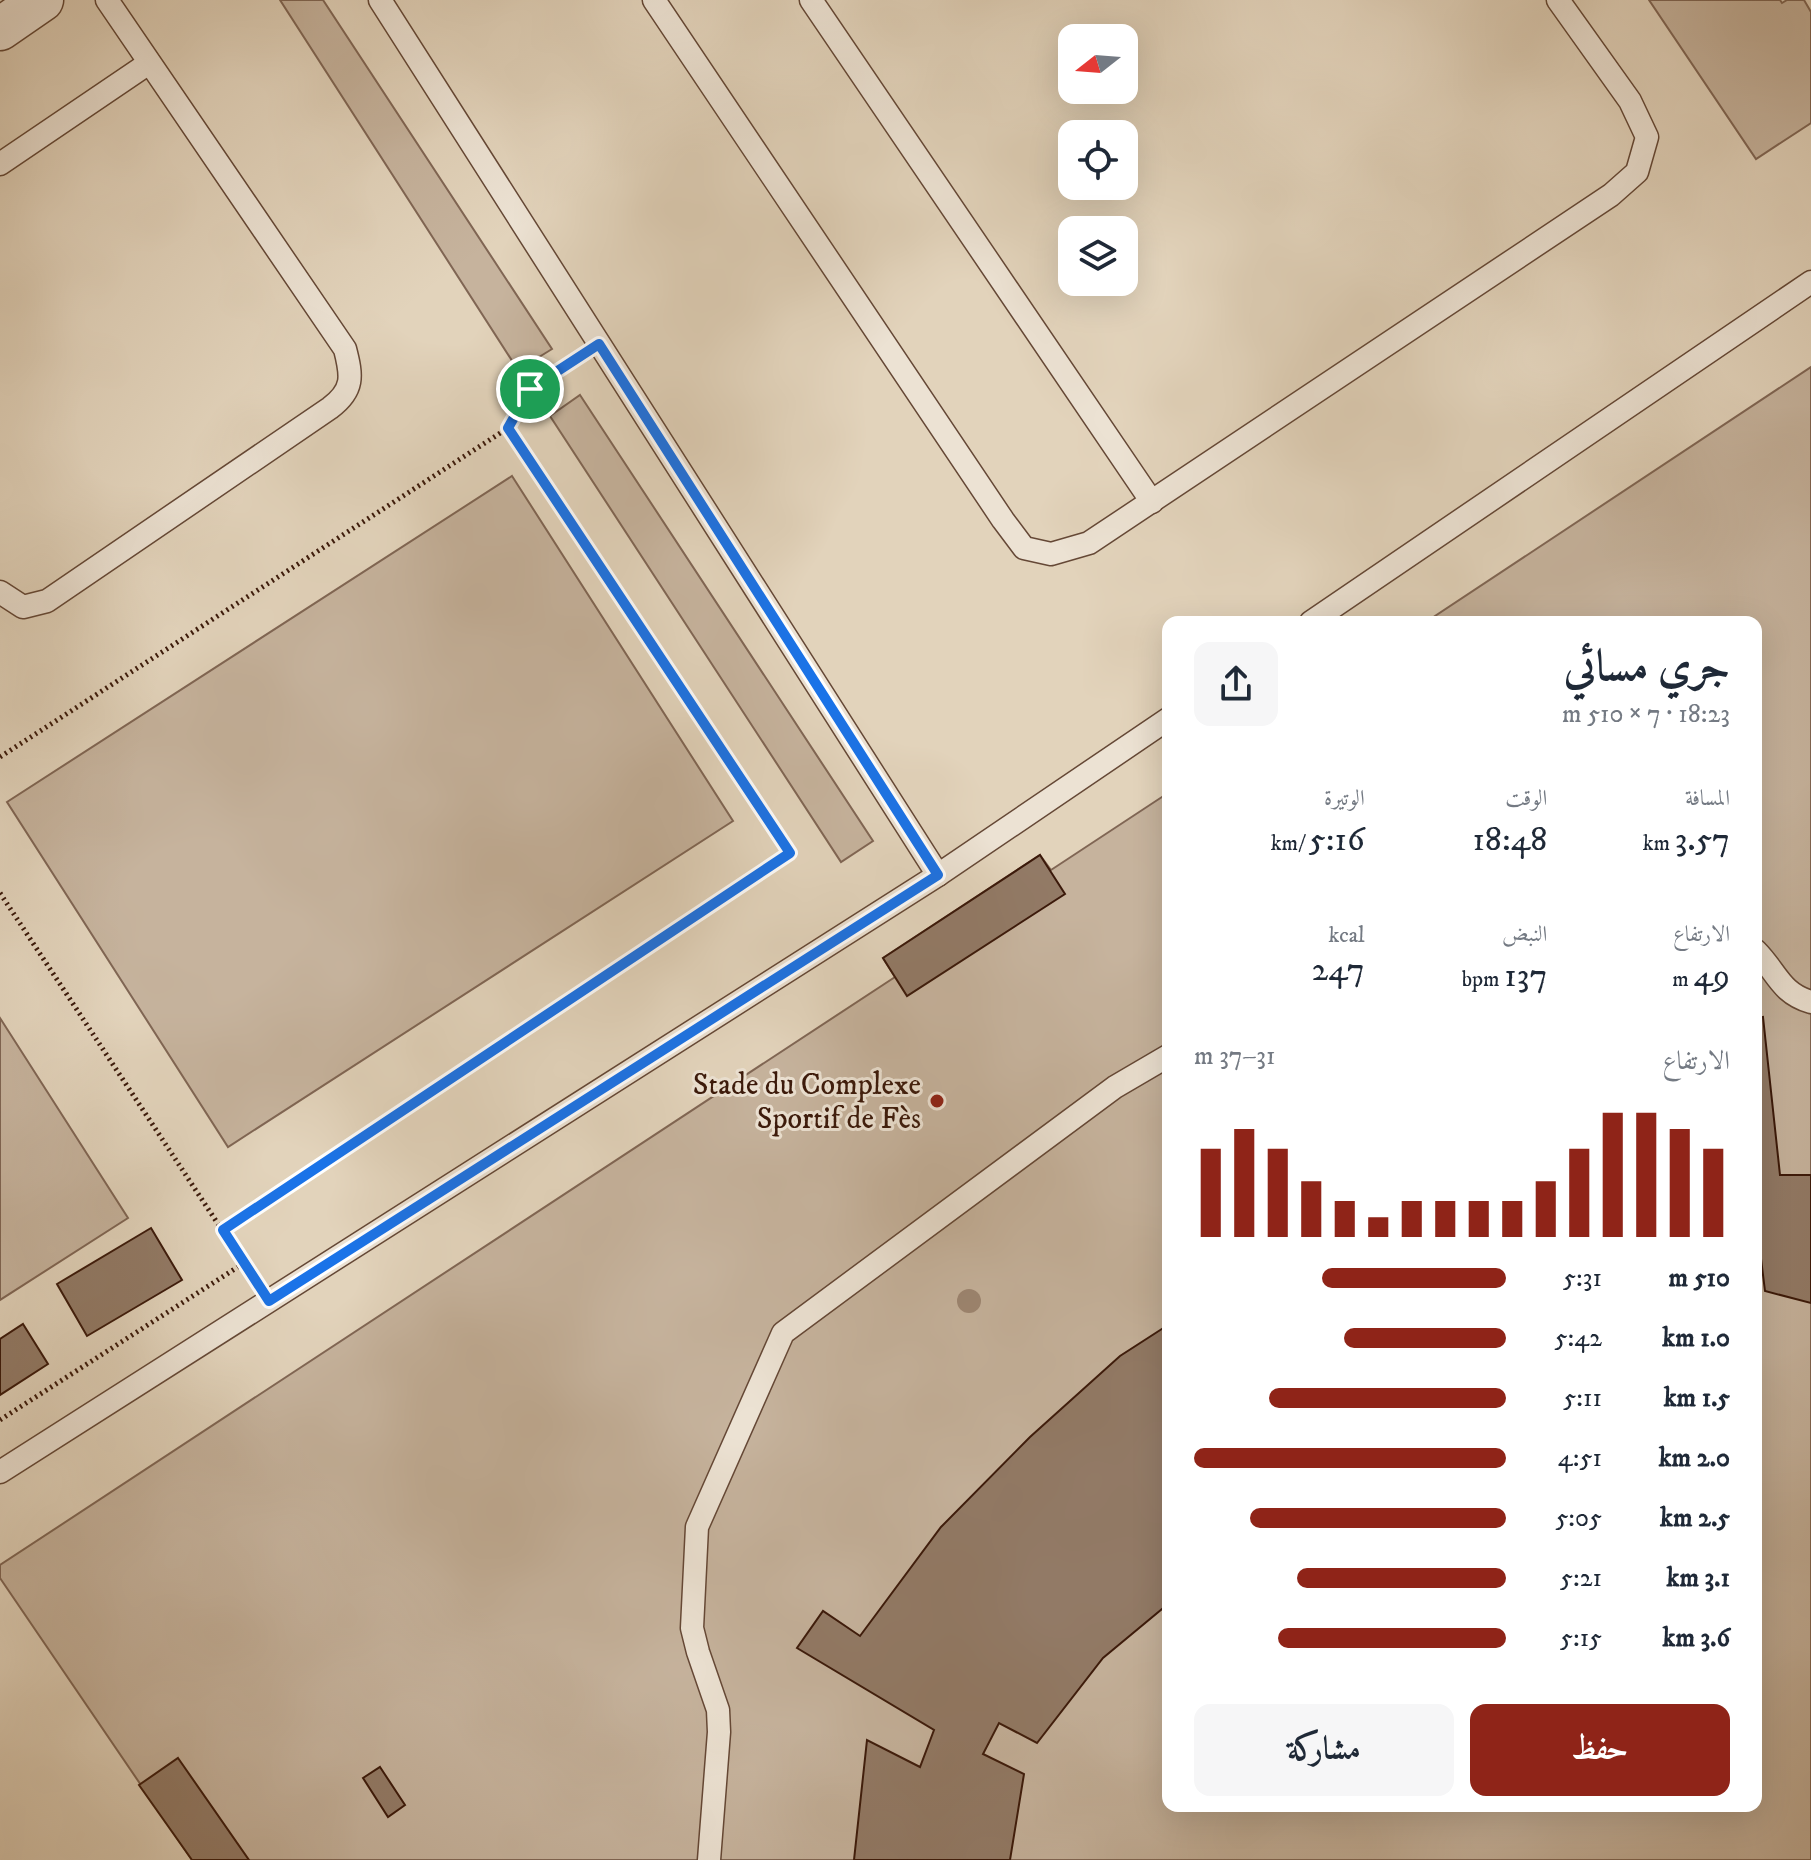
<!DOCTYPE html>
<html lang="ar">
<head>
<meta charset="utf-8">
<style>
	:root { --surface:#fff; --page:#f6f6f7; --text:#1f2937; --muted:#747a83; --accent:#8f2418 }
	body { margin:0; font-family:"IM FELL DW Pica",Amiri,serif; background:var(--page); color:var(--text); direction:rtl; height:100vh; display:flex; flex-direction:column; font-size:30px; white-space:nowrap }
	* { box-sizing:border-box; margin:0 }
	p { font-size:26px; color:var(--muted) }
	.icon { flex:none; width:44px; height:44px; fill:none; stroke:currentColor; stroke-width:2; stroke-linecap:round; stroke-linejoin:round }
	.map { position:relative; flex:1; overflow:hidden; direction:ltr }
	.drawer { position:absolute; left:1162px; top:616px; width:600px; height:1196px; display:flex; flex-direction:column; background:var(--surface); border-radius:16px; box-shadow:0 8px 32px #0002; direction:rtl }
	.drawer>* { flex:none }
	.needle { width:52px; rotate:253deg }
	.controls { position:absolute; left:1058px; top:24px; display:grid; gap:16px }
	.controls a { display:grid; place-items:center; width:80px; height:80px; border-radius:16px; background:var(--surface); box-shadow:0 8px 32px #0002; font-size:40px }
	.pin { position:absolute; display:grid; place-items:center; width:68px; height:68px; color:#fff; margin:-34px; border:4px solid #fff; border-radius:50%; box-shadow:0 2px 8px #0007 }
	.round { display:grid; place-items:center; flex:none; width:84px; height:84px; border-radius:16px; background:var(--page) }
	.headline { display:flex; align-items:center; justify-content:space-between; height:136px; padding:0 32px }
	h1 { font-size:44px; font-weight:600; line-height:60px }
	.metrics { display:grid; grid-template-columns:repeat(3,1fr); gap:12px; height:136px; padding:8px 32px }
	.metrics div { display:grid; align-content:center }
	.metrics b { font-size:34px; font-weight:600 }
	.metrics small { font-size:22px; font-weight:400 }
	.metrics p { font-size:22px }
	.chart { height:224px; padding:16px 32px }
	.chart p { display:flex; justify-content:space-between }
	.chart svg { width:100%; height:144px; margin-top:8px; stroke:var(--accent); stroke-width:6 }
	.cta { display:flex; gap:16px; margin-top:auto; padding:16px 32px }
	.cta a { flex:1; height:92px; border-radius:16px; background:var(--accent); color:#fff; font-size:32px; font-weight:600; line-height:92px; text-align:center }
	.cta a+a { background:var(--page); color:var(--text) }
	ul { padding:0 32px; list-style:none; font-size:26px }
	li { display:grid; grid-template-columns:128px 96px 1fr; align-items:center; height:60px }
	li i { height:20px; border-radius:10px; background:var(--accent) }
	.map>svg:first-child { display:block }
	.green { fill:#c6b39d; stroke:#806654; stroke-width:2 }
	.building { fill:#927a66; stroke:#3b190a; stroke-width:2 }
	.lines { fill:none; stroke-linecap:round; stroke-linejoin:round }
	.lane-casing { stroke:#654836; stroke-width:25 }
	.street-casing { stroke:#654836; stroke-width:45 }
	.path { stroke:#3b190a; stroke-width:5; stroke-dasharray:2 4; stroke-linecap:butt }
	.lane { stroke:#ece2d3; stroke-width:22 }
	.street { stroke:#ece2d3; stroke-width:42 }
	.tree { fill:#9d8672 }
	.route-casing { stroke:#fff; stroke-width:16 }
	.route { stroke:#1a73e8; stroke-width:10 }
	.poi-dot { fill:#8f2418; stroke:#ece2d3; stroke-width:3 }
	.labels { text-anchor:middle; stroke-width:6; stroke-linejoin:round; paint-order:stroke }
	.poi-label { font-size:30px; fill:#3b190a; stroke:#ece2d3; text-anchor:end }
</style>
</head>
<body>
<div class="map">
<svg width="1811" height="1860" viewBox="0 0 1811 1860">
	<rect width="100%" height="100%" fill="#e2d3bb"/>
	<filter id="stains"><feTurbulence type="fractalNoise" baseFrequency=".0025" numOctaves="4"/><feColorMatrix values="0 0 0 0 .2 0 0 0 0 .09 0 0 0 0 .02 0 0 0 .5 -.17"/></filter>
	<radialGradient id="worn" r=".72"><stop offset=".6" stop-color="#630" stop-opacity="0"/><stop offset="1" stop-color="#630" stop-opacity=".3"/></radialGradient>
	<g class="green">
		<path d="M 280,0 L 323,0 L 552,349 L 518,370 Z"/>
		<path d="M 1649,0 L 1780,0 L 1782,3 L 1787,0 L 1804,0 L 1811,12 L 1811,123 L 1756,159 Z"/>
		<path d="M 1811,367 L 1811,1860 L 192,1860 L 0,1578 L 0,1565 L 895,977 L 883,958 L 1040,855 L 1051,870 L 1168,793 L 1168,1806 L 1756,1806 L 1756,622 L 1426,622 Z"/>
		<path d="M 580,395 L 873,841 L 841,862 L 550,416 Z"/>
		<path d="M 512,476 L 733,821 L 228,1147 L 7,802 Z"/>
		<path d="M 0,1018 L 128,1218 L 0,1300 Z"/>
	</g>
	<g class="building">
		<path d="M 1040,855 L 1065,894 L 907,996 L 883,958 Z"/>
		<path d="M 1763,1017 L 1780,1175 L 1811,1175 L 1811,1303 L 1765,1291 L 1759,1243 L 1756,1243 L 1756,1018 Z"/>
		<path d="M 151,1228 L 182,1280 L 87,1336 L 57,1284 Z"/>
		<path d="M 23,1324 L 48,1364 L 0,1395 L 0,1339 Z"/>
		<path d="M 1168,1325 L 1168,1604 L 1103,1658 L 1037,1743 L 999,1723 L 983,1754 L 1024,1774 L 1010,1860 L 854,1860 L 867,1740 L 920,1767 L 934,1730 L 797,1648 L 823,1611 L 860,1636 L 941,1527 L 1030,1437 L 1120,1356 Z"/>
		<path d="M 178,1758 L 249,1860 L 192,1860 L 139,1785 Z"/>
		<path d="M 380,1767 L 405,1805 L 388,1817 L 363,1778 Z"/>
	</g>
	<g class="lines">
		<g class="lane-casing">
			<g id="lane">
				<path d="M 380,0 L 938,875"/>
				<path d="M 654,0 L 1003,520 L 1024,548 L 1051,554 L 1089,543 L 1611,195 L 1637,172 L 1647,137 L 1630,101 L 1558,0"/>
				<path d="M 811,0 L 1152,502"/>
				<path d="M 0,164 L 149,63"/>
				<path d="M 0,592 L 23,607 L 47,601 L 330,408 C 354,390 352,376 345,349 L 107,0"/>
				<path d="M 1311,622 L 1811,282"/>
				<path d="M 1756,951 C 1777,972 1780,993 1811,1002"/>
				<path d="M 0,1472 L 938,875 L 1168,719"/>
				<path d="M 709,1860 L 719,1732 L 718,1710 L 698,1652 L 692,1628 L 697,1527 L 783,1333 L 1115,1087 L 1168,1056"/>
			</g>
		</g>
		<g class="street-casing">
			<path id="street" d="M 0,29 L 42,0"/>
		</g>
		<g class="path">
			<path d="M 508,428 L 530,389 L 576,359"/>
			<path d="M 0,757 L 508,428 L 790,853 L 223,1230"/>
			<path d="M 0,893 L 253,1277"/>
			<path d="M 0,1420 L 244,1263"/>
		</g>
		<use href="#lane" class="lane"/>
		<use href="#street" class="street"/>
	</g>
	<circle class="tree" cx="969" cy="1301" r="12"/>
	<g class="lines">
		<g class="route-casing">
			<path id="route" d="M 599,344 L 938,875 L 269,1301 L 223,1230 L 790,853 L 508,428 L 530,389 Z"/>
		</g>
		<use href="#route" class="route"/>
	</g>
	<circle class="poi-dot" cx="937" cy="1101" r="8"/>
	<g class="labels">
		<g class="poi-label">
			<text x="921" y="1094">Stade du Complexe<tspan x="921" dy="34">Sportif de Fès</tspan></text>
		</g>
	</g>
	<rect width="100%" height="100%" filter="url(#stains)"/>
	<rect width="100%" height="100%" fill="url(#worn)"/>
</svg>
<div class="controls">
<a><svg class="needle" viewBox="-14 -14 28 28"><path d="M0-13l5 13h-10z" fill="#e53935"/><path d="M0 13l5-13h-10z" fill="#747a83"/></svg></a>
<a><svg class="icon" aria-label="locate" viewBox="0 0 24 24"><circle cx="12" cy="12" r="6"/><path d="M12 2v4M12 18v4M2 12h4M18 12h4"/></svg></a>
<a><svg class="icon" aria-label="layers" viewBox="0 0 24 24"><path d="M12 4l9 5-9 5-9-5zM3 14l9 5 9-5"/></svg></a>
</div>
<div class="pin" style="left:530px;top:389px;background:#1e9e55"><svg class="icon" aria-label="arrive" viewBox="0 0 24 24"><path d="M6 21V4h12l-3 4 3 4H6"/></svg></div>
<section class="drawer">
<div class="headline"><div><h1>جري مسائي</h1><p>18:23 · 7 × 510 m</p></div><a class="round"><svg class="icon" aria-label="share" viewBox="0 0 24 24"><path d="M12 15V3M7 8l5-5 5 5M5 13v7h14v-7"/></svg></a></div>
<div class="metrics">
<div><p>المسافة</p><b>3.57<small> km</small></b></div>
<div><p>الوقت</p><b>18:48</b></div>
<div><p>الوتيرة</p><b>5:16<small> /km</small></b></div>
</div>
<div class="metrics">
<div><p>الارتفاع</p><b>49<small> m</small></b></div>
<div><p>النبض</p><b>137<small> bpm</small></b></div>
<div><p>kcal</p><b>247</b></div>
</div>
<div class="chart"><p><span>الارتفاع</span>31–37 m</p>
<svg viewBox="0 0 160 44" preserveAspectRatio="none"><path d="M5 44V17M15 44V11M25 44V17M35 44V27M45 44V33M55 44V38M65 44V33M75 44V33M85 44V33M95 44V33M105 44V27M115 44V17M125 44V6M135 44V6M145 44V11M155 44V17"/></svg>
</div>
<ul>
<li><b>510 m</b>5:31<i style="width:59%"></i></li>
<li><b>1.0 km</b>5:42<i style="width:52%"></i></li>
<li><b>1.5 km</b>5:11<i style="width:76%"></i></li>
<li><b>2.0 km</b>4:51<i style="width:100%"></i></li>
<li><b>2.5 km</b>5:05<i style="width:82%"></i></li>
<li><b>3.1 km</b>5:21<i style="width:67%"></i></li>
<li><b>3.6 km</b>5:15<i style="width:73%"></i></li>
</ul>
<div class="cta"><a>حفظ</a><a>مشاركة</a></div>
</section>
</div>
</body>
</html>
